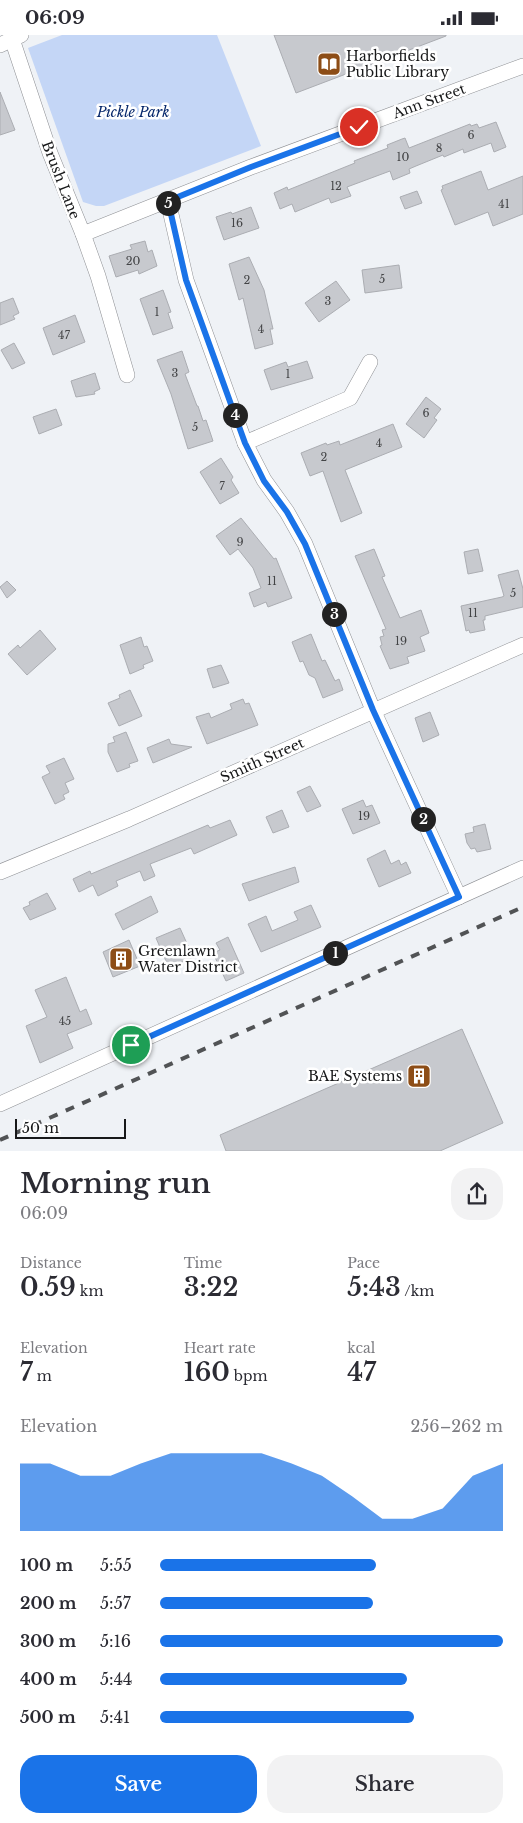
<!DOCTYPE html>
<html lang="en">
<head>
<meta charset="utf-8">
<style>
	:root { --surface:#fff; --page:#f2f2f3; --text:#2b2b33; --muted:#7c7c81; --accent:#1a73e8 }
	body { margin:0; font-family:"Libre Baskerville",serif; background:var(--page); color:var(--text); height:100vh; display:flex; flex-direction:column; font-size:19px; white-space:nowrap }
	* { box-sizing:border-box; margin:0 }
	p { font-size:16px; color:var(--muted) }
	.icon { flex:none; width:28px; height:28px; fill:none; stroke:currentColor; stroke-width:2; stroke-linecap:round; stroke-linejoin:round }
	.map { position:relative; height:1116px; overflow:hidden }
	.drawer { display:flex; flex-direction:column; background:var(--surface); flex:1 }
	.drawer>* { flex:none }
	.scale { position:absolute; left:15px; bottom:12px; width:111px; box-sizing:border-box; padding-left:5px; border:2px solid #171819; border-top:0; font-size:14px; line-height:18px; white-space:nowrap; color:#171819; -webkit-text-stroke:4px #fff; paint-order:stroke }
	.pin { position:absolute; display:grid; place-items:center; width:42px; height:42px; color:#fff; margin:-21px; border:2px solid #fff; border-radius:50%; box-shadow:0 1px 5px #0007 }
	.km { position:absolute; width:25px; height:25px; margin:-12px; border-radius:50%; background:#222; color:#fff; font-size:14px; line-height:25px; text-align:center }
	.round { display:grid; place-items:center; flex:none; width:52px; height:52px; border-radius:20px; background:var(--page) }
	.overview { display:flex; align-items:center; justify-content:space-between; height:85px; padding:0 20px }
	h1 { font-size:28px; font-weight:600; line-height:38px }
	.stats { display:grid; grid-template-columns:repeat(3,1fr); gap:8px; height:85px; padding:5px 20px }
	.stats div { display:grid; align-content:center }
	.stats b { font-size:25px; font-weight:600 }
	.stats small { font-size:14px; font-weight:400 }
	.stats p { font-size:14px }
	.chart { height:140px; padding:10px 20px }
	.chart p { display:flex; justify-content:space-between }
	.chart svg { width:100%; height:90px; margin-top:5px; fill:var(--accent); opacity:.7 }
	.primary-button { display:flex; gap:10px; margin-top:auto; padding:10px 20px }
	.primary-button a { flex:1; height:58px; border-radius:20px; background:var(--accent); color:#fff; font-size:20px; font-weight:600; line-height:58px; text-align:center }
	.primary-button a+a { background:var(--page); color:var(--text) }
	ul { padding:0 20px; list-style:none; font-size:16px }
	li { display:grid; grid-template-columns:80px 60px 1fr; align-items:center; height:38px }
	li i { height:12px; border-radius:6px; background:var(--accent) }
	.status { display:flex; justify-content:space-between; align-items:center; height:35px; padding:0 25px; background:var(--surface); direction:ltr }
	.status svg { height:14px; fill:currentColor }
	.map>svg:first-child { display:block }
	.green { fill:#c4d6f6 }
	.building { fill:#c7c9ce; stroke:#abadb2 }
	.lines { fill:none; stroke-linecap:round; stroke-linejoin:round }
	.street-casing { stroke:#8f9195; stroke-width:16 }
	.street { stroke:#fff; stroke-width:15 }
	.rail { stroke:#515355; stroke-width:4; stroke-dasharray:9 9; stroke-linecap:butt }
	.route-casing { stroke:#fff; stroke-width:10 }
	.route { stroke:#1a73e8; stroke-width:6 }
	.labels { text-anchor:middle; stroke-width:5; stroke-linejoin:round; paint-order:stroke }
	.number-label { font-size:11px; fill:#434446 }
	.poi-label { font-size:14px; fill:#171819; stroke:#fff; text-anchor:start }
	.street-label { font-size:14px; fill:#171819; stroke:#fff }
	.park-label { font-size:14px; font-style:italic; fill:#08296c; stroke:#fff }
</style>
</head>
<body>
<div class="status"><b>06:09</b><svg viewBox="0 0 49 12"><path d="M0 12V9h3v3zM5 12V6h3v6zM10 12V3h3v9zM15 12V0h3v12zM26 1h20v11H26zM47 4h2v5h-2z"/></svg></div>
<div class="map">
<svg width="523" height="1116" viewBox="0 0 523 1116">
	<rect width="100%" height="100%" fill="#eff2f6"/>
	<path class="green" d="M 62,0 L 217,0 L 261,111 L 104,171 L 96,171 L 83,167 L 28,13 Z"/>
	<g class="building">
		<path d="M 274,0 L 446,0 L 446,1 L 296,58 Z"/>
		<path d="M 0,57 L 15,95 L 0,100 Z"/>
		<path d="M 496,87 L 506,112 L 494,117 L 491,108 L 464,118 L 463,114 L 444,122 L 443,120 L 416,131 L 409,134 L 410,138 L 393,145 L 390,136 L 347,152 L 351,161 L 331,168 L 329,163 L 295,177 L 292,169 L 280,174 L 274,158 L 287,152 L 288,155 L 355,128 L 354,126 L 388,113 L 387,110 L 402,104 L 405,103 L 409,113 L 470,89 L 471,91 L 477,89 L 479,93 Z"/>
		<path d="M 481,136 L 488,155 L 523,141 L 523,179 L 493,191 L 488,177 L 455,190 L 441,155 L 443,154 L 442,151 Z"/>
		<path d="M 417,156 L 422,168 L 405,174 L 400,162 Z"/>
		<path d="M 251,172 L 259,193 L 224,205 L 216,182 L 231,177 L 232,179 Z"/>
		<path d="M 145,206 L 148,217 L 152,215 L 157,231 L 139,239 L 138,235 L 116,242 L 109,221 L 132,214 L 130,210 Z"/>
		<path d="M 249,222 L 264,255 L 273,294 L 270,294 L 273,309 L 255,314 L 243,263 L 239,265 L 229,229 Z"/>
		<path d="M 399,230 L 402,253 L 365,258 L 362,235 Z"/>
		<path d="M 336,246 L 350,265 L 319,287 L 305,268 Z"/>
		<path d="M 163,255 L 171,277 L 168,278 L 173,293 L 153,300 L 140,264 Z"/>
		<path d="M 13,263 L 19,278 L 13,281 L 15,284 L 0,290 L 0,268 Z"/>
		<path d="M 75,280 L 85,307 L 53,320 L 43,293 Z"/>
		<path d="M 14,308 L 25,328 L 12,334 L 1,315 Z"/>
		<path d="M 182,316 L 189,337 L 185,339 L 197,371 L 198,371 L 203,386 L 206,385 L 213,406 L 188,414 L 171,359 L 157,325 Z"/>
		<path d="M 307,326 L 313,343 L 271,355 L 264,335 L 286,327 L 288,332 Z"/>
		<path d="M 95,338 L 100,354 L 94,357 L 95,359 L 76,362 L 71,346 Z"/>
		<path d="M 426,362 L 441,374 L 434,383 L 437,385 L 424,403 L 406,389 Z"/>
		<path d="M 56,374 L 62,390 L 39,399 L 33,382 Z"/>
		<path d="M 393,389 L 402,412 L 345,435 L 362,478 L 341,487 L 323,436 L 310,441 L 301,418 L 326,408 L 327,410 L 339,406 L 340,410 Z"/>
		<path d="M 221,423 L 233,442 L 231,445 L 239,458 L 220,469 L 200,437 Z"/>
		<path d="M 241,483 L 274,524 L 276,523 L 292,563 L 268,572 L 266,567 L 254,572 L 249,558 L 261,553 L 253,533 L 238,514 L 230,520 L 216,501 Z"/>
		<path d="M 374,514 L 385,541 L 382,542 L 400,583 L 421,575 L 429,598 L 420,602 L 425,616 L 407,622 L 409,628 L 390,634 L 380,611 L 382,610 L 380,602 L 384,601 L 382,595 L 386,594 L 355,521 Z"/>
		<path d="M 478,514 L 483,536 L 468,539 L 464,517 Z"/>
		<path d="M 518,535 L 523,554 L 523,572 L 485,581 L 485,585 L 483,585 L 485,595 L 470,598 L 469,595 L 466,596 L 461,571 L 502,562 L 504,561 L 498,540 Z"/>
		<path d="M 7,546 L 16,555 L 7,563 L 0,552 Z"/>
		<path d="M 40,595 L 56,614 L 27,640 L 8,619 L 18,610 L 20,613 Z"/>
		<path d="M 311,599 L 322,626 L 325,625 L 335,646 L 339,644 L 343,655 L 323,663 L 315,643 L 309,640 L 303,626 L 300,627 L 292,607 Z"/>
		<path d="M 141,602 L 144,612 L 147,611 L 153,626 L 143,630 L 144,633 L 130,639 L 120,610 Z"/>
		<path d="M 221,630 L 229,648 L 213,653 L 207,634 Z"/>
		<path d="M 130,655 L 142,681 L 119,691 L 108,668 L 120,663 L 119,660 Z"/>
		<path d="M 243,664 L 245,669 L 249,668 L 258,690 L 207,709 L 196,682 L 209,678 L 211,683 L 232,674 L 230,669 Z"/>
		<path d="M 430,677 L 439,700 L 423,707 L 415,683 Z"/>
		<path d="M 126,697 L 138,726 L 129,729 L 130,732 L 117,737 L 108,717 L 108,709 L 115,707 L 113,702 Z"/>
		<path d="M 169,704 L 171,709 L 192,712 L 153,728 L 147,713 Z"/>
		<path d="M 64,723 L 74,744 L 65,748 L 69,757 L 63,760 L 65,764 L 55,769 L 42,742 L 50,738 L 46,731 Z"/>
		<path d="M 310,751 L 321,771 L 307,777 L 297,757 Z"/>
		<path d="M 363,765 L 366,772 L 372,770 L 380,788 L 353,799 L 342,774 Z"/>
		<path d="M 282,775 L 289,792 L 273,798 L 266,782 Z"/>
		<path d="M 230,785 L 237,800 L 194,819 L 191,813 L 150,829 L 155,841 L 144,846 L 140,836 L 116,846 L 118,851 L 98,861 L 93,850 L 79,857 L 73,844 L 90,836 L 91,839 L 208,790 L 210,793 Z"/>
		<path d="M 485,789 L 491,814 L 477,817 L 475,813 L 471,814 L 467,808 L 465,799 L 474,797 L 473,792 Z"/>
		<path d="M 385,815 L 391,829 L 399,825 L 401,830 L 406,827 L 411,838 L 379,852 L 367,824 Z"/>
		<path d="M 295,832 L 299,847 L 249,866 L 242,849 Z"/>
		<path d="M 47,858 L 56,874 L 30,885 L 23,873 L 30,870 L 29,867 Z"/>
		<path d="M 151,861 L 158,877 L 123,895 L 115,879 Z"/>
		<path d="M 311,870 L 321,892 L 261,917 L 248,889 L 266,881 L 272,896 L 298,885 L 294,877 Z"/>
		<path d="M 180,893 L 193,922 L 169,933 L 156,903 Z"/>
		<path d="M 228,902 L 244,938 L 226,946 L 213,918 L 220,915 L 216,908 Z"/>
		<path d="M 129,905 L 140,931 L 113,942 L 103,917 Z"/>
		<path d="M 66,942 L 80,977 L 86,974 L 92,989 L 67,999 L 73,1013 L 40,1028 L 26,991 L 47,982 L 35,955 Z"/>
		<path d="M 462,994 L 503,1088 L 440,1116 L 226,1116 L 220,1100 Z"/>
	</g>
	<g class="lines">
		<g class="street-casing">
			<g id="street">
				<path d="M 12,4 L 50,118 L 83,199 L 251,132 L 523,31"/>
				<path d="M 0,10 L 21,0"/>
				<path d="M 168,166 L 186,245 L 245,408 L 264,445 L 287,477 L 305,509 L 373,675 L 459,862"/>
				<path d="M 83,199 L 98,241 L 127,340"/>
				<path d="M 245,408 L 350,363 L 370,327"/>
				<path d="M 0,837 L 129,784 L 523,610"/>
				<path d="M 0,1069 L 523,833"/>
			</g>
		</g>
		<use href="#street" class="street"/>
		<path class="rail" d="M 0,1105 L 523,872"/>
	</g>
	<g class="lines">
		<g class="route-casing">
			<path id="route" d="M 131,1010 L 459,862 L 373,675 L 305,509 L 287,477 L 264,446 L 245,408 L 186,245 L 168,166 L 251,132 L 359,92"/>
		</g>
		<use href="#route" class="route"/>
	</g>
	<defs>
		<g id="library-square" transform="scale(1.25)"><rect x="-9" y="-9" width="18" height="18" rx="4" fill="#8d4d16" stroke="#fff"/><path d="M-6-4Q-3-5.5-.7-3.5V5Q-3 3-6 4ZM6-4Q3-5.5 .7-3.5V5Q3 3 6 4Z" fill="#fff"/></g>
		<g id="building-square" transform="scale(1.25)"><rect x="-9" y="-9" width="18" height="18" rx="4" fill="#8d4d16" stroke="#fff"/><path d="M-4-6H4V6H1V3H-1V6H-4ZM-2.5-4.3h1.7v1.8h-1.7ZM.8-4.3h1.7v1.8H.8ZM-2.5-1h1.7V.8h-1.7ZM.8-1h1.7V.8H.8Z" fill="#fff"/></g>
	</defs>
	<g fill-rule="evenodd">
		<use href="#library-square" x="329" y="29"/>
		<use href="#building-square" x="121" y="924"/>
		<use href="#building-square" x="419" y="1041"/>
	</g>
	<g class="labels">
		<g class="number-label">
			<text x="471" y="104">6</text>
			<text x="439" y="117">8</text>
			<text x="403" y="126">10</text>
			<text x="336" y="155">12</text>
			<text x="504" y="173">41</text>
			<text x="237" y="192">16</text>
			<text x="133" y="230">20</text>
			<text x="382" y="248">5</text>
			<text x="247" y="249">2</text>
			<text x="328" y="270">3</text>
			<text x="157" y="281">1</text>
			<text x="261" y="298">4</text>
			<text x="64" y="304">47</text>
			<text x="175" y="342">3</text>
			<text x="288" y="343">1</text>
			<text x="426" y="382">6</text>
			<text x="195" y="396">5</text>
			<text x="379" y="412">4</text>
			<text x="324" y="426">2</text>
			<text x="222" y="455">7</text>
			<text x="240" y="511">9</text>
			<text x="272" y="550">11</text>
			<text x="513" y="562">5</text>
			<text x="473" y="582">11</text>
			<text x="401" y="610">19</text>
			<text x="364" y="785">19</text>
			<text x="65" y="990">45</text>
		</g>
		<g class="poi-label">
			<text x="346" y="26">Harborfields<tspan x="346" dy="16">Public Library</tspan></text>
			<text x="138" y="921">Greenlawn<tspan x="138" dy="16">Water District</tspan></text>
			<text x="402" y="1046" text-anchor="end">BAE Systems</text>
		</g>
		<g class="street-label">
			<text transform="translate(429 66) rotate(-20)" y="5">Ann Street</text>
			<text transform="translate(61 145) rotate(69)" y="5">Brush Lane</text>
			<text transform="translate(262 725) rotate(-24)" y="5">Smith Street</text>
		</g>
		<g class="park-label">
			<text x="133" y="82">Pickle Park</text>
		</g>
	</g>
</svg>
<div class="scale">50 m</div>
<div class="pin" style="left:131px;top:1010px;background:#1e9e55"><svg class="icon" aria-label="arrive" viewBox="0 0 24 24"><path d="M6 21V4h12l-3 4 3 4H6"/></svg></div>
<div class="pin" style="left:359px;top:92px;background:#d93025"><svg class="icon" aria-label="check" viewBox="0 0 24 24"><path d="M5 12l5 5 9-10"/></svg></div>
<b class="km" style="left:335px;top:918px">1</b>
<b class="km" style="left:423px;top:784px">2</b>
<b class="km" style="left:334px;top:579px">3</b>
<b class="km" style="left:235px;top:380px">4</b>
<b class="km" style="left:168px;top:168px">5</b>
</div>
<section class="drawer">
<div class="overview"><div><h1>Morning run</h1><p>06:09</p></div><a class="round"><svg class="icon" aria-label="share" viewBox="0 0 24 24"><path d="M12 15V3M7 8l5-5 5 5M5 13v7h14v-7"/></svg></a></div>
<div class="stats">
<div><p>Distance</p><b>0.59<small> km</small></b></div>
<div><p>Time</p><b>3:22</b></div>
<div><p>Pace</p><b>5:43<small> /km</small></b></div>
</div>
<div class="stats">
<div><p>Elevation</p><b>7<small> m</small></b></div>
<div><p>Heart rate</p><b>160<small> bpm</small></b></div>
<div><p>kcal</p><b>47</b></div>
</div>
<div class="chart"><p><span>Elevation</span>256–262 m</p>
<svg viewBox="0 0 160 44" preserveAspectRatio="none"><path d="M0 44V11L10 11L20 17L30 17L40 11L50 6L60 6L70 6L80 6L90 11L100 17L110 27L120 38L130 38L140 33L150 17L160 11V44z"/></svg>
</div>
<ul>
<li><b>100 m</b>5:55<i style="width:63%"></i></li>
<li><b>200 m</b>5:57<i style="width:62%"></i></li>
<li><b>300 m</b>5:16<i style="width:100%"></i></li>
<li><b>400 m</b>5:44<i style="width:72%"></i></li>
<li><b>500 m</b>5:41<i style="width:74%"></i></li>
</ul>
<div class="primary-button"><a>Save</a><a>Share</a></div>
</section>
</body>
</html>
